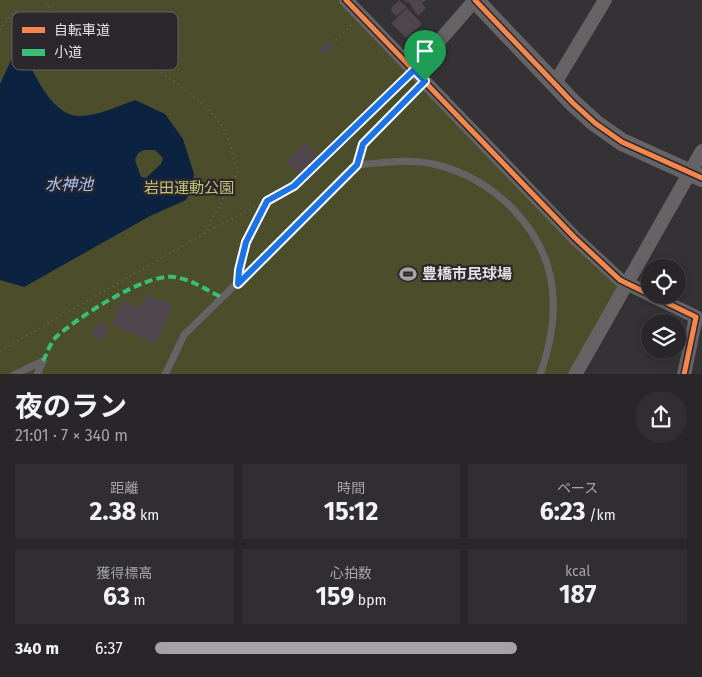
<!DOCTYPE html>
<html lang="ja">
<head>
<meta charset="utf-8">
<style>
	:root { --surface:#282628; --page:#302e30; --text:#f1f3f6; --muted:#a5a5a8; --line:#444345; --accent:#a5a2a5 }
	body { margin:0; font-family:"Fira Sans","Noto Sans JP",sans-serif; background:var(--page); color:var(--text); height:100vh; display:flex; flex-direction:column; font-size:19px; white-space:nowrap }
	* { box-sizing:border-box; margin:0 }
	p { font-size:16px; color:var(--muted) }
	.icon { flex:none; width:28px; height:28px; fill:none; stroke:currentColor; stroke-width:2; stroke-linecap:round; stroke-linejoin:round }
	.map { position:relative; height:374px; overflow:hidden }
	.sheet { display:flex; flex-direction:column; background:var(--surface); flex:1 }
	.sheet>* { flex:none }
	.fabs { position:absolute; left:641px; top:259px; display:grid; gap:10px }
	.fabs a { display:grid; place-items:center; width:45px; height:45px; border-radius:50%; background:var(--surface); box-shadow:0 2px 8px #0003,0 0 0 1px var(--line); font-size:25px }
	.pin { position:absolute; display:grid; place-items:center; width:42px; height:42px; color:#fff; margin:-51px -21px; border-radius:50% 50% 50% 0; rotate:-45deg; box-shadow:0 0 5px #0007 }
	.pin .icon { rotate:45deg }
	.round { display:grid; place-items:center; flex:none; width:52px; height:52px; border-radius:26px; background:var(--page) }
	.summary { display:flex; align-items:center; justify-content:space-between; height:85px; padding:0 15px }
	h1 { font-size:28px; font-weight:700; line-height:38px }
	.metrics { display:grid; grid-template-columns:repeat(3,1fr); gap:8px; height:85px; padding:5px 15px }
	.metrics div { display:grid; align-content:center; border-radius:0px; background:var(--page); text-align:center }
	.metrics b { font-size:25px; font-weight:700 }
	.metrics small { font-size:14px; font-weight:400 }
	.metrics p { font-size:14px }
	ul { padding:0 15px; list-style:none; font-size:16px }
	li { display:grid; grid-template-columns:80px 60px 1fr; align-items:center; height:38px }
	li i { height:12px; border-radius:6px; background:var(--accent) }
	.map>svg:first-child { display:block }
	.green { fill:#4c4e2b }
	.water { fill:#0b2241; fill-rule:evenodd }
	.building { fill:#4f464d }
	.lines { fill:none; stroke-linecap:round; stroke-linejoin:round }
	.path { stroke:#646263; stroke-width:2; stroke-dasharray:1 4; stroke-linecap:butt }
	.service { stroke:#666365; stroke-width:7 }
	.minor { stroke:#666365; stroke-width:14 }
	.tertiary { stroke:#666365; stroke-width:18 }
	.quiet { stroke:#3abd76; stroke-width:4; stroke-dasharray:8 4; stroke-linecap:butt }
	.cycleway-casing { stroke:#2c272c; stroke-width:8 }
	.cycleway { stroke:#f5874c; stroke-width:5 }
	.route-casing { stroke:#fff; stroke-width:10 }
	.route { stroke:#1a73e8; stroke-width:6 }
	.labels { text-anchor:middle; stroke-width:4.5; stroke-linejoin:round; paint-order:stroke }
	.park-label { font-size:15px; fill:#c0c677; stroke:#2c272c }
	.poi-label { font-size:15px; font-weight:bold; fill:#e2dee1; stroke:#2c272c; text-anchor:start }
	.water-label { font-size:16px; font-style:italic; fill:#a3c6f8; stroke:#2c272c }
	.key { fill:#2c272c; stroke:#635e62; stroke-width:1 }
	.key-label { font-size:14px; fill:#e2dee1 }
</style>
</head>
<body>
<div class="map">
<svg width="702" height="375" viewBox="0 0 702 375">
	<rect width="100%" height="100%" fill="#353235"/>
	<path class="green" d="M 0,0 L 346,0 L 627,284 L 575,374 L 0,374 Z"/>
	<path class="water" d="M 19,43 C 31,66 50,117 80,116 C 98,116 118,106 135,100 L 165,114 L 183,139 L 194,174 L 192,188 L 186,200 L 150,216 L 24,287 L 0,280 L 0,84 ZM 144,150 L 155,150 L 163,158 L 161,164 L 146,178 L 141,177 L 135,160 L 138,153 Z"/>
	<g class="building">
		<path d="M 399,0 L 407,7 L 396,16 L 391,11 L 392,7 Z"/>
		<path d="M 404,0 L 426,0 L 422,3 L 426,8 L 418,16 L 408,1 L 407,3 Z"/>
		<path d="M 407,8 L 422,24 L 406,38 L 391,23 Z"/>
		<path d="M 329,40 L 334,45 L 323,55 L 318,50 Z"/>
		<path d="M 306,143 L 320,158 L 300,176 L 287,161 Z"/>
		<path d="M 147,294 L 173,306 L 155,344 L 112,324 L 123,300 L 140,308 Z"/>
		<path d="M 98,322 L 109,327 L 103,341 L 92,335 Z"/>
	</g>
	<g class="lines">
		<g class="path">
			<path d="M 0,30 L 14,11 L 56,21"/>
			<path d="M 336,40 L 352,24"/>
			<path d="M 205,233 L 294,186 L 405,78"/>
			<path d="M 239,268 L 246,242 L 267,201"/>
			<path d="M 0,351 L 205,233 L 238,172 C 233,156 229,136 219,122 C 205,101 148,61 124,51 C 87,37 63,46 46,0"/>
		</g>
		<g class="service">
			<path d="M 357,165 C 383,163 408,158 433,164 C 494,177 549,231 553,296 C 555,323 549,349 540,375"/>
			<path d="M 14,375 L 43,361"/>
			<path d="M 37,375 L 43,361"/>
			<path d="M 165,375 L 184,335 L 357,165 L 363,144 L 425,81"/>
		</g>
		<g class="minor">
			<path d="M 346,0 L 575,238 L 620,280 L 696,317 L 684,375"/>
			<path d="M 414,70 L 475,0"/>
			<path d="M 555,83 L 605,0"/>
			<path d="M 575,375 L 702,151"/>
		</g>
		<path class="tertiary" d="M 475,0 L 573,103 L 595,123 L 622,142 L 702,178"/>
		<path class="quiet" d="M 43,361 C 47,354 50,343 56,337 C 77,318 145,273 174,277 C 191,279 208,291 223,298"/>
		<g class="cycleway-casing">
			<g id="cycleway">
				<path d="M 346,0 L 575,238 L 620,280 L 696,317 L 684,375"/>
				<path d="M 475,0 L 573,103 L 595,123 L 622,142 L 702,178"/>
			</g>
		</g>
		<use href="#cycleway" class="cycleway"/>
	</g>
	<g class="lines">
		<g class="route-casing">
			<path id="route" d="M 414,70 L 425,81 L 363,144 L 357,165 L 238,284 L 239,270 L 246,242 L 267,201 L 294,186 Z"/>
		</g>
		<use href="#route" class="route"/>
	</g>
	<defs>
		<g id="stadium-bare" transform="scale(1.35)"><path d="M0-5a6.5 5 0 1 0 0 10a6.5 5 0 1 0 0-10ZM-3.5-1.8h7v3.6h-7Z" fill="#a5a2a5" stroke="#2c272c" stroke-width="2.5" paint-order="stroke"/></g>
	</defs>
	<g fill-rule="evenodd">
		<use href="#stadium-bare" x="408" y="274"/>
	</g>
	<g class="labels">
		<g class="park-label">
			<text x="189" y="193">岩田運動公園</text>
		</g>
		<g class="poi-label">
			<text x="422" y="279">豊橋市民球場</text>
		</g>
		<g class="water-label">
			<text x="69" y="190">水神池</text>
		</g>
	</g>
	<rect x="12" y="12" width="166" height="58" rx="8" class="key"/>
	<rect x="22" y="27" width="23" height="6" fill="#f5874c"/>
	<rect x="22" y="49" width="23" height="7" fill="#3abd76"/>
	<g class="key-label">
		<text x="54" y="35">自転車道</text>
		<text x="54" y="57">小道</text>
	</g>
</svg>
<div class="fabs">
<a><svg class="icon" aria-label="locate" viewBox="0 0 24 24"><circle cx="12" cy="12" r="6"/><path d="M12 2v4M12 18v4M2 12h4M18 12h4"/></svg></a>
<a><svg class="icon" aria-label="layers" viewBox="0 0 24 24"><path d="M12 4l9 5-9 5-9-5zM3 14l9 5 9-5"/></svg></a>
</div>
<div class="pin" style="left:425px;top:81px;background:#1e9e55"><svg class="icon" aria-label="arrive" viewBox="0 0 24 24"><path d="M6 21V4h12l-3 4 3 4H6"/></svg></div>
</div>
<section class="sheet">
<div class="summary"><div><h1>夜のラン</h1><p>21:01 · 7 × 340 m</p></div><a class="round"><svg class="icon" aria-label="share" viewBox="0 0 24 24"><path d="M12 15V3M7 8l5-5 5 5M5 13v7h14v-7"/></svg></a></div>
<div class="metrics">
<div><p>距離</p><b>2.38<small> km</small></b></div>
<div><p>時間</p><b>15:12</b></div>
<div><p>ペース</p><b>6:23<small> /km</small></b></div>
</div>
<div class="metrics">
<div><p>獲得標高</p><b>63<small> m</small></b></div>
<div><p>心拍数</p><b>159<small> bpm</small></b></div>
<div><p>kcal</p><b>187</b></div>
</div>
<ul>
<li><b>340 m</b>6:37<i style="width:68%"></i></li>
</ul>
</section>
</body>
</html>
